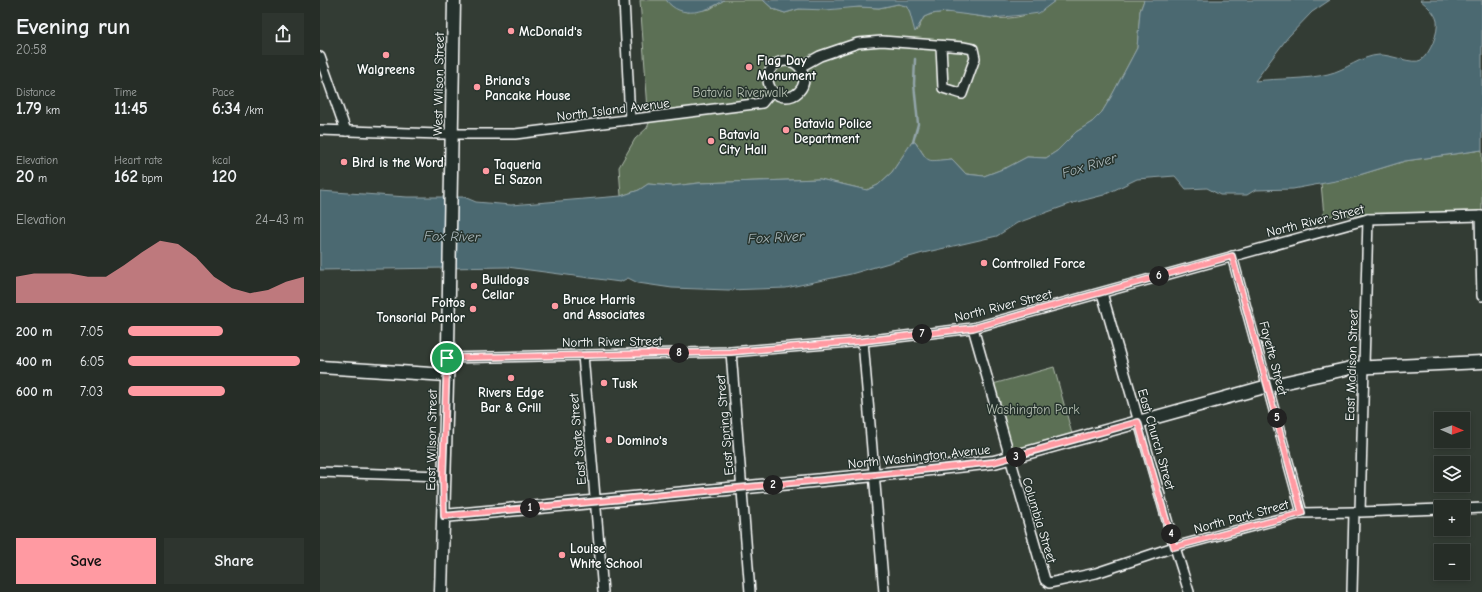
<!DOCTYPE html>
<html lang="en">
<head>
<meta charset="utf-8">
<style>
	:root { --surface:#262d27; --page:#2e352f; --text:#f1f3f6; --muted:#a4a8a7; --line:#424944; --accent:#ff9aa2 }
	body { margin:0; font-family:"Comic Neue",sans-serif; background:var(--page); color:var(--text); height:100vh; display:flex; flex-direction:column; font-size:15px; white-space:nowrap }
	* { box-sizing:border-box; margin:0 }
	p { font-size:13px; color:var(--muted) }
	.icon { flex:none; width:22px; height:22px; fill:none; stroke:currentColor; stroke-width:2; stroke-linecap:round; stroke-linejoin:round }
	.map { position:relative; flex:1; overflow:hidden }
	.drawer { display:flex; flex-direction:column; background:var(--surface); width:320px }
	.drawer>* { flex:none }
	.needle { width:26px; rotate:92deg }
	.buttons { position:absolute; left:1114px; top:412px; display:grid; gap:8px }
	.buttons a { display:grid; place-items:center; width:36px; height:36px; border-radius:0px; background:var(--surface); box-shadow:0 2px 6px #0003,0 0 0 1px var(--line); font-size:20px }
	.pin { position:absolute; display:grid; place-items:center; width:34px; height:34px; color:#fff; margin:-17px; border:2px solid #fff; border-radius:50%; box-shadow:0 1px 4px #0007 }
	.km { position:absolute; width:20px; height:20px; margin:-10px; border-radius:50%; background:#222; color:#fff; font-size:11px; line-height:20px; text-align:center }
	.round { display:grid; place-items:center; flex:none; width:42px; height:42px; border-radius:0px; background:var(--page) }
	.headline { display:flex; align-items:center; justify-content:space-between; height:68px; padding:0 16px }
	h1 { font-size:22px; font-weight:700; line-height:30px }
	.figures { display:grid; grid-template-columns:repeat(3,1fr); gap:6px; height:68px; padding:4px 16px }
	.figures div { display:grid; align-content:center }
	.figures b { font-size:17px; font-weight:700 }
	.figures small { font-size:11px; font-weight:400 }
	.figures p { font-size:11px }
	.chart { height:112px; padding:8px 16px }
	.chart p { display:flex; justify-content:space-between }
	.chart svg { width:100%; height:72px; margin-top:4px; fill:var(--accent); opacity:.7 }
	.cta { display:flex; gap:8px; margin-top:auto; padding:8px 16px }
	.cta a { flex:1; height:46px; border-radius:0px; background:var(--accent); color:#111; font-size:16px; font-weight:700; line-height:46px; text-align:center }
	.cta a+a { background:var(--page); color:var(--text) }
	ul { padding:0 16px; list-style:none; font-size:13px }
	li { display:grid; grid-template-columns:64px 48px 1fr; align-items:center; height:30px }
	li i { height:10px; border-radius:5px; background:var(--accent) }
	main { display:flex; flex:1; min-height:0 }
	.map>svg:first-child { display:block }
	.green { fill:#5b7054; stroke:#adb8aa }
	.water { fill:#4b6971; stroke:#93a5aa }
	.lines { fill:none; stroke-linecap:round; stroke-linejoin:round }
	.stream { stroke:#93a5aa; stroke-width:2.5 }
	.street-casing { stroke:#fff; stroke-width:12 }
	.secondary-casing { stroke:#fff; stroke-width:15 }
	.street { stroke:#26332d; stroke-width:9 }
	.secondary { stroke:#26332d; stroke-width:12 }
	.route-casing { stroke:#fff; stroke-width:8 }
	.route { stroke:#ff9aa2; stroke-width:5 }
	.poi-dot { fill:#ff9aa2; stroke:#26332d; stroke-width:1.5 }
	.labels { text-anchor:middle; stroke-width:3; stroke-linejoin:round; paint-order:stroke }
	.poi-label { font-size:13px; font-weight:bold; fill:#fff; stroke:#26332d; text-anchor:start }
	.street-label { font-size:13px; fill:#fff; stroke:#26332d }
	.park-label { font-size:13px; fill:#b5bfb2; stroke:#26332d }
	.water-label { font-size:14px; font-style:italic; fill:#aebcbf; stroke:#26332d }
</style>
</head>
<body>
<main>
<section class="drawer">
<div class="headline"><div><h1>Evening run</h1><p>20:58</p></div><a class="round"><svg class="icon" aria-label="share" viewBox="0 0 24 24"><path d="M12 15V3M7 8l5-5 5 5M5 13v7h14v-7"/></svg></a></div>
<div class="figures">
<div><p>Distance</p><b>1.79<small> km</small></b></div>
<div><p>Time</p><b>11:45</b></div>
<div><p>Pace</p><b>6:34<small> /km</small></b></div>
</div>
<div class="figures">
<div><p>Elevation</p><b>20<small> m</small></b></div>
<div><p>Heart rate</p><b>162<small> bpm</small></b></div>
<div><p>kcal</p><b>120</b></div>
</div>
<div class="chart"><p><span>Elevation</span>24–43 m</p>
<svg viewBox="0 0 160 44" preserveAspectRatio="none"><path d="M0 44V28L10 26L20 26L30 26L40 28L50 28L60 21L70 13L80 6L90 8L100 16L110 28L120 35L130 38L140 36L150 31L160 28V44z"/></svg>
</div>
<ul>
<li><b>200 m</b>7:05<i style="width:54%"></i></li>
<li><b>400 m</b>6:05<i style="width:98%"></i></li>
<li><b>600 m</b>7:03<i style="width:55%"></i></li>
</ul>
<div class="cta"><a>Save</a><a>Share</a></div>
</section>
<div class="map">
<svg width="1162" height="592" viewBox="0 0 1162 592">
	<rect width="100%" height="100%" fill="#333c34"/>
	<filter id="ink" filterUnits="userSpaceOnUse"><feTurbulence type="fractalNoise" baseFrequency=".025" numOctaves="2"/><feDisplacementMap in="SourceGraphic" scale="8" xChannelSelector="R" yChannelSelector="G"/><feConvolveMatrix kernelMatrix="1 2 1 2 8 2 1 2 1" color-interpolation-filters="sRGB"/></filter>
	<g filter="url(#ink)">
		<g class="green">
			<path d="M 320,0 L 346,0 L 351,5 L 367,12 L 390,9 L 404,0 L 443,0 L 453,9 L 465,13 L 479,9 L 539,7 L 559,8 L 578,4 L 586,6 L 589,10 L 597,31 L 604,17 C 626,7 649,16 672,18 C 695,20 718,14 736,0 L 824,0 L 820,11 L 817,48 L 791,97 L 782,112 L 772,122 L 756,132 L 737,151 L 726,158 L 707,157 L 688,167 L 664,176 L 646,174 L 632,159 C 601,162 613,166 595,142 L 592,142 L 572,172 L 558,185 L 547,190 L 500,179 L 379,183 L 352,186 L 328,184 L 319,190 L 301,196 L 299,167 L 315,139 L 327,128 L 329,123 Z"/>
			<path d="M 1162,150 L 1162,211 L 1004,216 L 1001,183 L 1026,179 L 1085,161 Z"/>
			<path d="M 734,367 L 752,434 L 691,451 L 673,384 Z"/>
		</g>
		<g class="water">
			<path d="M 346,0 L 404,0 C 387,12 361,20 346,0 Z"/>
			<path d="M 443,0 L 736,0 L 719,13 L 712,14 L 673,18 L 626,12 L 611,14 L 604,17 L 595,32 L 589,10 L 586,6 L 578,4 L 559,8 L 539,7 L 506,10 L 479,9 L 465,13 L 453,9 Z"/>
			<path d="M 824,0 L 1010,0 L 992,12 L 968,37 L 935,81 C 959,78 985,80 1008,74 C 1026,70 1041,56 1059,55 C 1070,54 1093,65 1101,60 C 1110,54 1119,32 1117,21 C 1115,12 1107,6 1100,0 L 1162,0 L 1162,150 L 1085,161 L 1026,179 L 973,189 L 935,190 L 927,195 L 900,195 L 887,188 L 866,189 L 855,176 L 817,179 L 784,195 L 753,203 L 697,223 L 677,236 L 603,253 L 531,274 L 466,288 L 408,290 L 352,288 L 318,283 L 308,278 L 300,282 L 187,267 L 0,270 L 0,191 L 87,197 L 144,197 L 156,202 L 191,205 L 301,196 L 319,190 L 328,184 L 352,186 L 379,183 L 500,179 L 547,190 L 558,185 L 572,172 L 592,142 L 595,142 C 611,165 604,161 632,159 L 646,174 L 664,176 L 688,167 L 707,157 L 726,158 L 737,151 L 756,132 L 772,122 L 782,112 L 791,97 L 817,48 L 820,11 Z"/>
		</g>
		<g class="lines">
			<path class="stream" d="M 593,142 L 598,124 L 594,84 L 595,59"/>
			<g class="street-casing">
				<g id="street">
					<path d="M 304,0 L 310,120"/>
					<path d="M 0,57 L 26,131"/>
					<circle cx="466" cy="79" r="18"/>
					<path d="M 480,67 L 500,56 L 538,43 L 562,41 L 643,47 L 653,49 L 655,58 L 642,94 L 623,88 L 621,46"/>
					<path d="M 0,130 L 119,134 L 195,134 L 442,103 L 452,91"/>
					<path d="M 1160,216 L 1162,296"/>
					<path d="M 1048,219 L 1040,512 L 1121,509"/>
					<path d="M 912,256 L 982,513"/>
					<path d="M 782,293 L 853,541 L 869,592"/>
					<path d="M 653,328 L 725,580 L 729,583 L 734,582 L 776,573 L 854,547 L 982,513 L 1034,512 L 1032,592"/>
					<path d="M 543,341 L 564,592"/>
					<path d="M 411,352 L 430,592"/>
					<path d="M 263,355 L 283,592"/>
					<path d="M 127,358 L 411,352 L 543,341 L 653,328 L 1048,219 L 1162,216"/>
					<path d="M 0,472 L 123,476"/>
					<path d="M 1143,509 L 1162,508"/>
				</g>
			</g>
			<g class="secondary-casing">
				<g id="secondary">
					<path d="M 0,367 L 127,375"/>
					<path d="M 124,516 L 555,475 L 674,462 L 948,386 L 1031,368 L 1162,362"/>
					<path d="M 121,592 L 128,347 L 134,0"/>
				</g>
			</g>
			<use href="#street" class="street"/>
			<use href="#secondary" class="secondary"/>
		</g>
	</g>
	<g class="lines" filter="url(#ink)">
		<g class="route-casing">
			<path id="route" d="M 912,256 L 982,513 L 854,547 L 818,422 L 674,462 L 555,475 L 124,516 L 123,476 L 127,358 L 411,352 L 543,341 L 653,328 Z"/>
		</g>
		<use href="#route" class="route"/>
	</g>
	<g class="poi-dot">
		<circle cx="191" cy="31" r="4"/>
		<circle cx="66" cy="55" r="4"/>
		<circle cx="429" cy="67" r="4"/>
		<circle cx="157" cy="87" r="4"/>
		<circle cx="466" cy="130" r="4"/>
		<circle cx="391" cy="141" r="4"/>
		<circle cx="24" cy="162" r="4"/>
		<circle cx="166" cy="171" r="4"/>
		<circle cx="664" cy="263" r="4"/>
		<circle cx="154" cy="286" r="4"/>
		<circle cx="235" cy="306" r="4"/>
		<circle cx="153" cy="309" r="4"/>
		<circle cx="191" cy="378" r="4"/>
		<circle cx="284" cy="383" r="4"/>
		<circle cx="289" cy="440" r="4"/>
		<circle cx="242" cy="555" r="4"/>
	</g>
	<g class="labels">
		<g class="poi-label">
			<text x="199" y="36">McDonald's</text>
			<text x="437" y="65">Flag Day<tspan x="437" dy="15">Monument</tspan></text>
			<text x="66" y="74" text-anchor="middle">Walgreens</text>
			<text x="165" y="85">Briana's<tspan x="165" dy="15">Pancake House</tspan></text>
			<text x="474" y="128">Batavia Police<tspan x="474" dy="15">Department</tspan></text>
			<text x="399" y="139">Batavia<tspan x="399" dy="15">City Hall</tspan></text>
			<text x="32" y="167">Bird is the Word</text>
			<text x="174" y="169">Taqueria<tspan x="174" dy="15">El Sazon</tspan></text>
			<text x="672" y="268">Controlled Force</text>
			<text x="162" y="284">Bulldogs<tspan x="162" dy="15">Cellar</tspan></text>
			<text x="243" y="304">Bruce Harris<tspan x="243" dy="15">and Associates</tspan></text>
			<text x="145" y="307" text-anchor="end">Foltos<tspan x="145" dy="15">Tonsorial Parlor</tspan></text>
			<text x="292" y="388">Tusk</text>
			<text x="191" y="397" text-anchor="middle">Rivers Edge<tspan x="191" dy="15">Bar &amp; Grill</tspan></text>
			<text x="297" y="445">Domino's</text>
			<text x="250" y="553">Louise<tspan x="250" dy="15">White School</tspan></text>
		</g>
		<g class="street-label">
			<text transform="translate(118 84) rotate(-89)" y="5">West Wilson Street</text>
			<text transform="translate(293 109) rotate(-7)" y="5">North Island Avenue</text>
			<text transform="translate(995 220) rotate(-14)" y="5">North River Street</text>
			<text transform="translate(683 305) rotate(-14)" y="5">North River Street</text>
			<text transform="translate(292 341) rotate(-1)" y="5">North River Street</text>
			<text transform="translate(954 358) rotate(75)" y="5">Fayette Street</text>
			<text transform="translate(1031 365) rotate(-88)" y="5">East Madison Street</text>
			<text transform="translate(404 425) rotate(-95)" y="5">East Spring Street</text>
			<text transform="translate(257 439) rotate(-95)" y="5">East State Street</text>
			<text transform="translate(837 439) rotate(74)" y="5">East Church Street</text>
			<text transform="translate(111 440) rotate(-89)" y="5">East Wilson Street</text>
			<text transform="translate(599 456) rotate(-6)" y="5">North Washington Avenue</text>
			<text transform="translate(921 516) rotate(-15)" y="5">North Park Street</text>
			<text transform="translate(720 520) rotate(73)" y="5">Columbia Street</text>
		</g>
		<g class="park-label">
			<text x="420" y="97">Batavia Riverwalk</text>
			<text x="713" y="414">Washington Park</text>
		</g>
		<g class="water-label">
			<text transform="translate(769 165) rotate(-17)" y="5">Fox River</text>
			<text transform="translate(132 236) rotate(1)" y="5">Fox River</text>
			<text transform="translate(456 237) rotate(-3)" y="5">Fox River</text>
		</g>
	</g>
</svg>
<div class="buttons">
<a><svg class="needle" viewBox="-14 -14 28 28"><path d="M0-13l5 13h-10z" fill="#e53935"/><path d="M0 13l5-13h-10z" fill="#a4a8a7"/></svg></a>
<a><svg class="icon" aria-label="layers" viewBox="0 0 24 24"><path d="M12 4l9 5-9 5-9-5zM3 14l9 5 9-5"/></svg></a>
<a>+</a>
<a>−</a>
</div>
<div class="pin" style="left:127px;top:358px;background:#1e9e55"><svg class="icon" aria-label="arrive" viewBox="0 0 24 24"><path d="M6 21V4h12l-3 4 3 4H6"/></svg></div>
<b class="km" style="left:210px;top:508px">1</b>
<b class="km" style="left:453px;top:485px">2</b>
<b class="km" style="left:696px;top:457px">3</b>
<b class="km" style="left:851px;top:534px">4</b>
<b class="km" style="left:957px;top:418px">5</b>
<b class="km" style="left:839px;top:276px">6</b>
<b class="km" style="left:602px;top:334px">7</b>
<b class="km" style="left:359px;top:353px">8</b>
</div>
</main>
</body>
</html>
